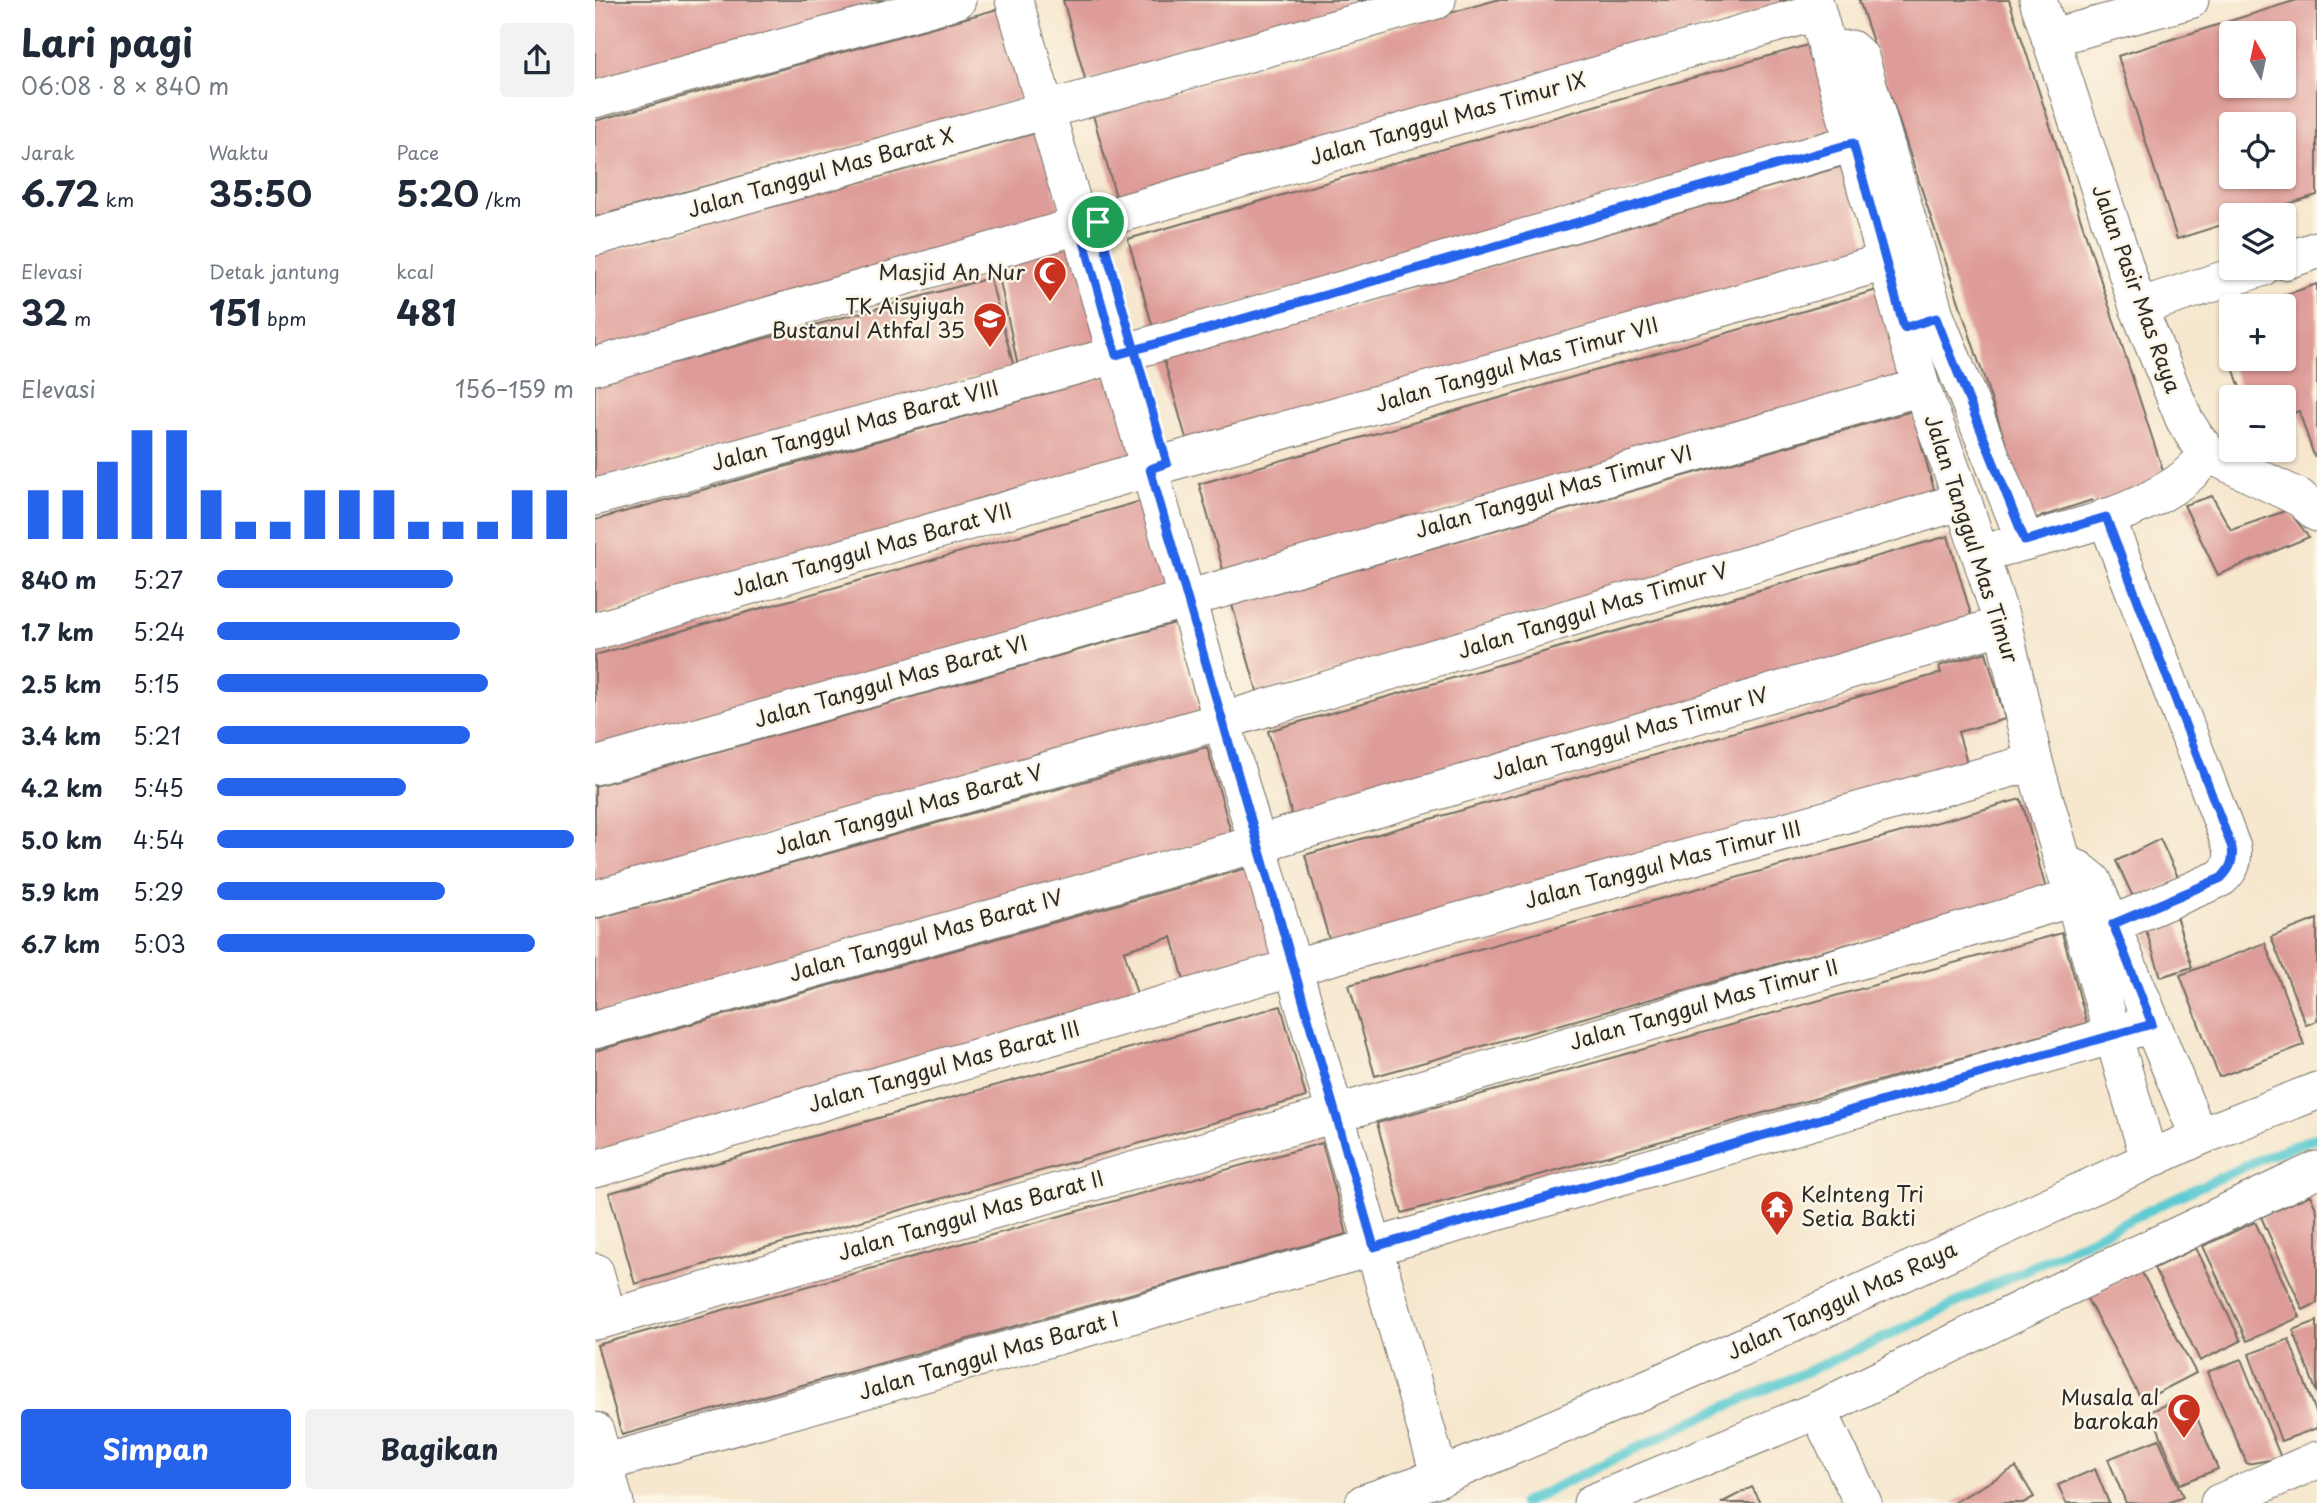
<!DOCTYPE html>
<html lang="id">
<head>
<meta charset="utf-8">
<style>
	:root { --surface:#fff; --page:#f2f2f3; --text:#1f2937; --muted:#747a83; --accent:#2563eb }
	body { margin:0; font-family:"Playpen Sans",sans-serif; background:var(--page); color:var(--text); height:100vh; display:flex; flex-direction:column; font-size:26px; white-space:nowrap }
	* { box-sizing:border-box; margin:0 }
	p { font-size:23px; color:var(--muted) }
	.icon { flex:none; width:38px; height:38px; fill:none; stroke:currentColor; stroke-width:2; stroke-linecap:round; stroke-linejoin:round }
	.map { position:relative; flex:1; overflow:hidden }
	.panel { display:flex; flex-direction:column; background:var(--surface); width:595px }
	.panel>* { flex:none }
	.needle { width:46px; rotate:351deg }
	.controls { position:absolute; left:1624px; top:21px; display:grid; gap:14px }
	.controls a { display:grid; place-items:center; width:77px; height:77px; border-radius:7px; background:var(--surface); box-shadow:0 2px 5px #0004; font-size:35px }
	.pin { position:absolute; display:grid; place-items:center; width:60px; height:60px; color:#fff; margin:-30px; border:4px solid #fff; border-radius:50%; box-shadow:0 2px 7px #0007 }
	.round { display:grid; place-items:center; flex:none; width:74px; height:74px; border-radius:7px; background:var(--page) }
	.head { display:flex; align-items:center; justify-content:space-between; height:119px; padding:0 21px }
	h1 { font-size:38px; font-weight:700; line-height:52px }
	.figures { display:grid; grid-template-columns:repeat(3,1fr); gap:10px; height:119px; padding:7px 21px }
	.figures div { display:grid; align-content:center }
	.figures b { font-size:35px; font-weight:700 }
	.figures small { font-size:19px; font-weight:400 }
	.figures p { font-size:19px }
	.chart { height:196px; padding:14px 21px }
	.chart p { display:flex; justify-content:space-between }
	.chart svg { width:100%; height:126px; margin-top:7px; stroke:var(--accent); stroke-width:6 }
	.cta { display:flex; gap:14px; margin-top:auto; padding:14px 21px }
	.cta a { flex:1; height:80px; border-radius:7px; background:var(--accent); color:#fff; font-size:28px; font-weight:700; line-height:80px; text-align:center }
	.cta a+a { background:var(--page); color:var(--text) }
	ul { padding:0 21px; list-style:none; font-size:23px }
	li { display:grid; grid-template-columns:112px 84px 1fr; align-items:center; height:52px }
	li i { height:18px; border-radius:9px; background:var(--accent) }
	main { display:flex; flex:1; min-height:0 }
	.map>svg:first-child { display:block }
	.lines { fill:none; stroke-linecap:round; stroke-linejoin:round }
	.stream { stroke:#5ccad1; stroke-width:10 }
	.building { fill:#de9c98; fill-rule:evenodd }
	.minor-casing { stroke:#726d64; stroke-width:39 }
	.minor { stroke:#fff; stroke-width:37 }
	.route-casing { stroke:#fff; stroke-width:14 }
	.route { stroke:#2563eb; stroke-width:9 }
	.labels { text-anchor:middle; stroke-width:5; stroke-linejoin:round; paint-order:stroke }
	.street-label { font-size:21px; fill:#2b2b2b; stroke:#fcf5e5 }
	.poi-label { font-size:21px; fill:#2b2b2b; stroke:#fcf5e5; text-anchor:end }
</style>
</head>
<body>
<main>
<section class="panel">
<div class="head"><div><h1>Lari pagi</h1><p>06:08 · 8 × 840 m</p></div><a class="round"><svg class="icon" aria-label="share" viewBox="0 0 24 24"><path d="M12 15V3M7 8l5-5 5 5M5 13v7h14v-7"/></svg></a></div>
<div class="figures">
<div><p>Jarak</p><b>6.72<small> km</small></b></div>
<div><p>Waktu</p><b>35:50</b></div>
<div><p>Pace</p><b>5:20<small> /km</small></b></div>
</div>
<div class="figures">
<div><p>Elevasi</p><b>32<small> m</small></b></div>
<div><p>Detak jantung</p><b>151<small> bpm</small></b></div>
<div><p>kcal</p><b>481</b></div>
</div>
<div class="chart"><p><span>Elevasi</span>156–159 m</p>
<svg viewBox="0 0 160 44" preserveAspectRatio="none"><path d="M5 44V27M15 44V27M25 44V17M35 44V6M45 44V6M55 44V27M65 44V38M75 44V38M85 44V27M95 44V27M105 44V27M115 44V38M125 44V38M135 44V38M145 44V27M155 44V27"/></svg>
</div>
<ul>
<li><b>840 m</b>5:27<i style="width:66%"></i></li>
<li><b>1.7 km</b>5:24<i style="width:68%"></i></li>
<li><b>2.5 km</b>5:15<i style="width:76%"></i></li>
<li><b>3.4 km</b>5:21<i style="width:71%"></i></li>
<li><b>4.2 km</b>5:45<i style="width:53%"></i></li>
<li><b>5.0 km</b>4:54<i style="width:100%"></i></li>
<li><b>5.9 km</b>5:29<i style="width:64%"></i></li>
<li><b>6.7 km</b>5:03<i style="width:89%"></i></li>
</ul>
<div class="cta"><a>Simpan</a><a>Bagikan</a></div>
</section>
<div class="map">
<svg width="1722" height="1503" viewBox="0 0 1722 1503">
	<rect width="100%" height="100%" fill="#fcf5e5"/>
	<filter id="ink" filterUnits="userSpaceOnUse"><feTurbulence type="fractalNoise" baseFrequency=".0143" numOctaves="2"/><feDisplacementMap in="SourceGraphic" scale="14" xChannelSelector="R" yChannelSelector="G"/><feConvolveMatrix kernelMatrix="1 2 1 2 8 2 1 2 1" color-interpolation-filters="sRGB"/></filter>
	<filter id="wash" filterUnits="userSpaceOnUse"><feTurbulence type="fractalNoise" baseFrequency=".00686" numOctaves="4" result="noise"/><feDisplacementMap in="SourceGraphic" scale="28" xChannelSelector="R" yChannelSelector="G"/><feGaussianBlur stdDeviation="1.57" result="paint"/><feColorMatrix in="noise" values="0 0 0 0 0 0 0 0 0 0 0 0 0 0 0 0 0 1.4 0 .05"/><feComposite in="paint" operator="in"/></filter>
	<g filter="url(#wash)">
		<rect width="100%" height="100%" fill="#f6e7ce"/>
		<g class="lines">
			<path class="stream" d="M 928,1503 L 1087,1426 L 1286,1339 L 1584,1196 L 1677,1154 L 1722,1137"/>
		</g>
		<g id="blocks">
			<g class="building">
				<path d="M 0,0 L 288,0 L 288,1 L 0,81 Z"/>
				<path d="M 468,0 L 776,0 L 491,82 Z"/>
				<path d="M 901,0 L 1201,0 L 523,204 L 498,115 Z"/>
				<path d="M 1264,0 L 1414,0 L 1571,480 L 1498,504 L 1497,500 L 1436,520 Z"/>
				<path d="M 1702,0 L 1722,0 L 1722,195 L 1656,215 L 1636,215 L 1636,222 L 1582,239 L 1523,56 ZM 1636,33 L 1689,33 L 1689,86 L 1636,86 ZM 1636,124 L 1689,124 L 1689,177 L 1636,177 Z"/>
				<path d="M 410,7 L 435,96 L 0,217 L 0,121 Z"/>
				<path d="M 1216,44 L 1241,133 L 558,328 L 533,239 Z"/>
				<path d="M 444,132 L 468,222 L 0,351 L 0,256 Z"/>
				<path d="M 1248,166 L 1274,255 L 594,449 L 569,360 Z"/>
				<path d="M 486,239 L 512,347 L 423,366 L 400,258 Z"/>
				<path d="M 395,278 L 419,367 L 0,480 L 0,384 Z"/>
				<path d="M 1722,284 L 1722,455 L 1719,456 L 1704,411 L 1689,416 L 1689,397 L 1648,397 L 1625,328 L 1636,324 L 1636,359 L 1689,359 L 1689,306 L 1672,306 L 1670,302 Z"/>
				<path d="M 1282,290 L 1308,379 L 629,573 L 604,484 Z"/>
				<path d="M 517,375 L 542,464 L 0,616 L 0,520 Z"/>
				<path d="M 1317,411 L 1342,500 L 663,694 L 637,605 Z"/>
				<path d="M 1617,496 L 1636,530 L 1693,510 L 1714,537 L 1623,575 L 1589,505 Z"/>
				<path d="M 550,500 L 575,588 L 0,751 L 0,655 Z"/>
				<path d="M 1353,536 L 1379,625 L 698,819 L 673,731 Z"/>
				<path d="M 580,623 L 605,712 L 0,882 L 0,786 Z"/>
				<path d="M 1391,652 L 1410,719 L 1363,732 L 1373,766 L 736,946 L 710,855 L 1346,673 L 1344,666 Z"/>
				<path d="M 612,747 L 637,836 L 0,1015 L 0,919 Z"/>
				<path d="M 1426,799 L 1451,889 L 780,1076 L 754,985 Z"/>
				<path d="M 1565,839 L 1584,879 L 1540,901 L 1521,861 Z"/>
				<path d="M 656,867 L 683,962 L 591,987 L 577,937 L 544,946 L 529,951 L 544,1001 L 0,1152 L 0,1051 Z"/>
				<path d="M 1581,916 L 1597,967 L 1566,977 L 1550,927 Z"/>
				<path d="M 1722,919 L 1722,1021 L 1711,1025 L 1676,937 Z"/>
				<path d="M 1467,933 L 1492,1023 L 807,1213 L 782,1123 Z"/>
				<path d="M 1670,943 L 1709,1045 L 1624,1077 L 1585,975 Z"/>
				<path d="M 686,1006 L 711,1097 L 40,1284 L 14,1193 Z"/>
				<path d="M 727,1143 L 752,1234 L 27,1435 L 2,1345 Z"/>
				<path d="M 1715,1195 L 1722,1211 L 1722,1303 L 1708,1310 L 1666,1217 Z"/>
				<path d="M 1660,1222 L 1705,1317 L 1652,1341 L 1608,1246 Z"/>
				<path d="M 1601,1248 L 1646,1341 L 1605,1361 L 1559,1268 Z"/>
				<path d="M 1545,1269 L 1601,1373 L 1547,1401 L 1491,1297 Z"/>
				<path d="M 1722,1321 L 1722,1393 L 1698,1330 Z"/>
				<path d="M 1694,1339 L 1722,1415 L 1722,1428 L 1686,1441 L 1654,1354 Z"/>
				<path d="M 1646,1359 L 1686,1458 L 1652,1464 L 1612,1372 Z"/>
				<path d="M 1593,1396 L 1623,1469 L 1585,1484 L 1556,1411 Z"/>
				<path d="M 1564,1439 L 1588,1497 L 1573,1503 L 1531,1503 L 1513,1459 Z"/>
				<path d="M 1421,1467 L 1439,1497 L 1428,1503 L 1358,1503 Z"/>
				<path d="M 1500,1469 L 1514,1503 L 1471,1503 L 1463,1485 Z"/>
				<path d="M 1157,1487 L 1166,1503 L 1126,1503 Z"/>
			</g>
		</g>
	</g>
	<g filter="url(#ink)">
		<use href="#blocks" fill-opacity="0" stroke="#726d64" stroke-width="2"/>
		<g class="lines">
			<g class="minor-casing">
				<g id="minor">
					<path d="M 419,0 L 845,1477"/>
					<path d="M 1219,0 L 1326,387 L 1368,501 L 1408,625 L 1439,762 L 1554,1159"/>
					<path d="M 1443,0 L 1543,307 L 1589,419 L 1600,437 L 1614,454 L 1705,498 L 1722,513"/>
					<path d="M 1455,38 L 1595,0"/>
					<path d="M 1232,51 L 1256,49 L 1265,57 L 1341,318 L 1430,541"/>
					<path d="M 0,99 L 362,0"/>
					<path d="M 0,237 L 842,0"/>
					<path d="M 1689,261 L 1722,250"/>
					<path d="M 1543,307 L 1666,268"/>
					<path d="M 0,366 L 1221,12"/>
					<path d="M 0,497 L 521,355 L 1258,143"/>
					<path d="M 1511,517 L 1637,848 C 1639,861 1636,869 1626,878 L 1518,924"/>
					<path d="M 1406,548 C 1465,532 1532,518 1583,483 C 1595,475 1604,464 1614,454"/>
					<path d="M 0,631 L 572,463 L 1290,262"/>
					<path d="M 0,766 L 592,599 L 1326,387"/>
					<path d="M 1468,864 L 1483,869 L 1498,881 L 1604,1137"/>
					<path d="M 0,899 L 644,716 L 1368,501"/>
					<path d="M 0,1030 L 679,839 L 1408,625"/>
					<path d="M 0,1169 L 250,1095 L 739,956 L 1439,762"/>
					<path d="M 0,1272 L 13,1318 L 0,1321"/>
					<path d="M 13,1318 L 740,1114 L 1478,898"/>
					<path d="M 1223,1410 L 1268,1503"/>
					<path d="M 0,1431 L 20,1503"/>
					<path d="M 9,1463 L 779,1247 L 1557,1024"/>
					<path d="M 769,1503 L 845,1477 L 979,1420 L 1136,1352 L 1604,1137 L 1722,1091"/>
					<path d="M 997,1503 L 1223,1410 L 1445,1300 L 1722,1170"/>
					<path d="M 1624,1503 L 1722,1460"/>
				</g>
			</g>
			<use href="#minor" class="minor"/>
		</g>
	</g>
	<g class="lines" filter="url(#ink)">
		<g class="route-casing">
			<path id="route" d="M 503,222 L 572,463 L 555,469 L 779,1247 L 1557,1024 L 1518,924 L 1626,878 C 1635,869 1639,861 1637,848 L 1511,517 L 1430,541 L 1341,318 L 1309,328 L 1258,143 L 539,350 L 521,355 L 485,227 L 503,222"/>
		</g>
		<use href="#route" class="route"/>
	</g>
	<defs>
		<g id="mosque-pin" transform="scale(1.75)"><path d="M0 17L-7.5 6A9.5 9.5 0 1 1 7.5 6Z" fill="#c8321e" stroke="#fcf5e5"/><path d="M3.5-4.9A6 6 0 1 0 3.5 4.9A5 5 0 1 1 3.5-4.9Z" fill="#fff"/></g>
		<g id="school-pin" transform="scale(1.75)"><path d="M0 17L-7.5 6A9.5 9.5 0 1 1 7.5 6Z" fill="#c8321e" stroke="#fcf5e5"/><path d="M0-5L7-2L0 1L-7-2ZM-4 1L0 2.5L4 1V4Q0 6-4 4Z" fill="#fff"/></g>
		<g id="temple-pin" transform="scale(1.75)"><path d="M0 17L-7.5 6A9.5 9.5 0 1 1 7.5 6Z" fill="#c8321e" stroke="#fcf5e5"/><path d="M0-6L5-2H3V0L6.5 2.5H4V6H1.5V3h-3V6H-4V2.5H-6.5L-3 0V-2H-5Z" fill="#fff"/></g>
	</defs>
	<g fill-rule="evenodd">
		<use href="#mosque-pin" x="455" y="273"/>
		<use href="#school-pin" x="395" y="319"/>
		<use href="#temple-pin" x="1182" y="1207"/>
		<use href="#mosque-pin" x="1589" y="1410"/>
	</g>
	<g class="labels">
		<g class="street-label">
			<text transform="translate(853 119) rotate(-16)" y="7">Jalan Tanggul Mas Timur IX</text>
			<text transform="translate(226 173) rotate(-16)" y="7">Jalan Tanggul Mas Barat X</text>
			<text transform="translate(1541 289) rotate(70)" y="7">Jalan Pasir Mas Raya</text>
			<text transform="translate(922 365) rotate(-16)" y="7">Jalan Tanggul Mas Timur VII</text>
			<text transform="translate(260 426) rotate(-15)" y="7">Jalan Tanggul Mas Barat VIII</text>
			<text transform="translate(959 492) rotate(-16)" y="7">Jalan Tanggul Mas Timur VI</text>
			<text transform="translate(1376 539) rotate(72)" y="7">Jalan Tanggul Mas Timur</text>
			<text transform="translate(277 550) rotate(-16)" y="7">Jalan Tanggul Mas Barat VII</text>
			<text transform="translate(998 611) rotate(-17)" y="7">Jalan Tanggul Mas Timur V</text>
			<text transform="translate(296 682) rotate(-16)" y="7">Jalan Tanggul Mas Barat VI</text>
			<text transform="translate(1035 734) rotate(-16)" y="7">Jalan Tanggul Mas Timur IV</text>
			<text transform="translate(314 810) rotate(-16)" y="7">Jalan Tanggul Mas Barat V</text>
			<text transform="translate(1068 865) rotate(-15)" y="7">Jalan Tanggul Mas Timur III</text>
			<text transform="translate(331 936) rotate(-16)" y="7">Jalan Tanggul Mas Barat IV</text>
			<text transform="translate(1109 1005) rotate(-16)" y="7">Jalan Tanggul Mas Timur II</text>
			<text transform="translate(349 1067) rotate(-16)" y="7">Jalan Tanggul Mas Barat III</text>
			<text transform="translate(376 1216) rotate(-16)" y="7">Jalan Tanggul Mas Barat II</text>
			<text transform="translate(1247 1301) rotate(-25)" y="7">Jalan Tanggul Mas Raya</text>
			<text transform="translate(394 1356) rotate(-16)" y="7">Jalan Tanggul Mas Barat I</text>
		</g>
		<g class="poi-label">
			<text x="430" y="280">Masjid An Nur</text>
			<text x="370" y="314">TK Aisyiyah<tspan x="370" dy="24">Bustanul Athfal 35</tspan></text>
			<text x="1206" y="1202" text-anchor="start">Kelnteng Tri<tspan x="1206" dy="24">Setia Bakti</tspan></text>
			<text x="1564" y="1405">Musala al<tspan x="1564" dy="24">barokah</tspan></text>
		</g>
	</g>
</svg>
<div class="controls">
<a><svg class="needle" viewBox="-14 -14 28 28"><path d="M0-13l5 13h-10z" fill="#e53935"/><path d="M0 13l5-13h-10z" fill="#747a83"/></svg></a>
<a><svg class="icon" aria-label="locate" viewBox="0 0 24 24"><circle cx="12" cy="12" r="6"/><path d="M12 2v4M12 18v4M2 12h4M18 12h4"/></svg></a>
<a><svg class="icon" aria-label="layers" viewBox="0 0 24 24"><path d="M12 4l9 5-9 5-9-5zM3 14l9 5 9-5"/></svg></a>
<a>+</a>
<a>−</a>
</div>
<div class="pin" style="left:503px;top:222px;background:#1e9e55"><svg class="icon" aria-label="arrive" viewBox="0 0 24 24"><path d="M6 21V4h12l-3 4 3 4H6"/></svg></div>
</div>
</main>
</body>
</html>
